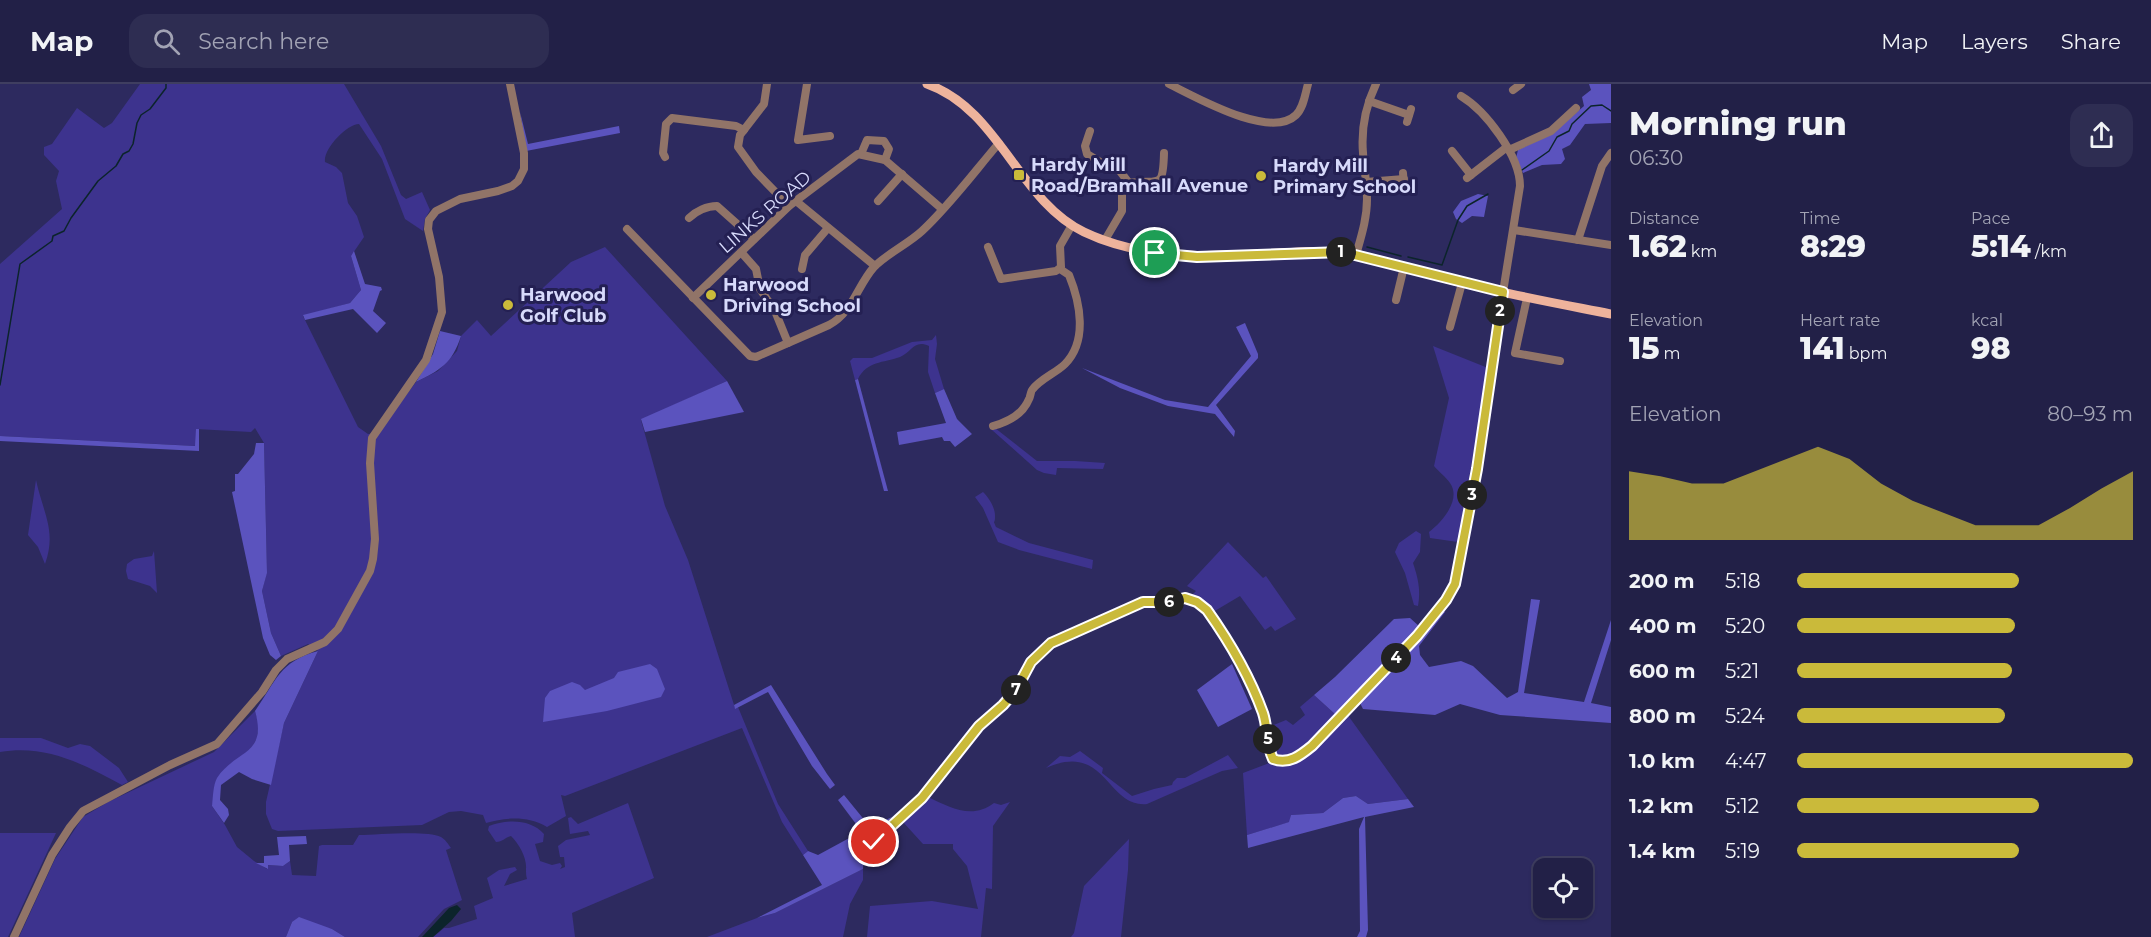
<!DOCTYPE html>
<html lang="en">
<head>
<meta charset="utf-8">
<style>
	:root { --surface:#222047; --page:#2e2d52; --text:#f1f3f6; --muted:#a2a3b4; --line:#3f3e60; --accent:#caba3a }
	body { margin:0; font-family:Montserrat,sans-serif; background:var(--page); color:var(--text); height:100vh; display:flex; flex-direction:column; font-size:22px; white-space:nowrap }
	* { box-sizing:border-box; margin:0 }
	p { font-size:20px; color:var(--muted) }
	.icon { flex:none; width:33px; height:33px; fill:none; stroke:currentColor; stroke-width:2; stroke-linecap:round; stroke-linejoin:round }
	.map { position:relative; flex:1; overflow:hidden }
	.panel { display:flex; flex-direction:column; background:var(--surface); width:540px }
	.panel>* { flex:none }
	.controls { position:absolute; left:1533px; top:774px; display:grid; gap:12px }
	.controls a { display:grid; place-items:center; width:60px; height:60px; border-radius:12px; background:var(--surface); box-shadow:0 2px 4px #0004,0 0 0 2px var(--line); font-size:30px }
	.pin { position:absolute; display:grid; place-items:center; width:51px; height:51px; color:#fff; margin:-26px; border:3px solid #fff; border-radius:50%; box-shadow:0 2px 6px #0007 }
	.km { position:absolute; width:30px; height:30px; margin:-15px; border-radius:50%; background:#222; color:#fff; font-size:16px; line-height:30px; text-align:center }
	.round { display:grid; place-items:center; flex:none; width:63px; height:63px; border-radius:18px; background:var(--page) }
	.headline { display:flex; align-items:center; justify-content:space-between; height:102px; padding:0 18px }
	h1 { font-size:33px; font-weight:800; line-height:45px }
	.figures { display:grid; grid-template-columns:repeat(3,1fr); gap:9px; height:102px; padding:6px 18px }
	.figures div { display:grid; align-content:center }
	.figures b { font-size:30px; font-weight:800 }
	.figures small { font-size:16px; font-weight:400 }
	.figures p { font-size:16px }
	.chart { height:168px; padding:12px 18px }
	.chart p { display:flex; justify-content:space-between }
	.chart svg { width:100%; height:108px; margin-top:6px; fill:var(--accent); opacity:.7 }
	ul { padding:0 18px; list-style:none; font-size:20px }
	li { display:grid; grid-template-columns:96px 72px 1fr; align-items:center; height:45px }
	li i { height:15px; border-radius:8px; background:var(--accent) }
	header { display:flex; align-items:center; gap:36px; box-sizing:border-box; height:84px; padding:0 30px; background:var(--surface); border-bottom:2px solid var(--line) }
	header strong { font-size:28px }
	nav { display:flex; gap:33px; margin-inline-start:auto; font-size:21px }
	.search { width:420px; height:54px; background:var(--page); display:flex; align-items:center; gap:15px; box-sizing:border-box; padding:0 21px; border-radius:18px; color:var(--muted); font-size:22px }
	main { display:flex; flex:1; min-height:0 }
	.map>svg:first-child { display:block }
	.green { fill:#3d338e }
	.forest { fill:#5b53be }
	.water { fill:#0c242b }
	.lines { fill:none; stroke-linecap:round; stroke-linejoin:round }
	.stream { stroke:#0c242b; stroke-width:1.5 }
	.minor { stroke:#917468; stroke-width:8 }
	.major { stroke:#eeb39c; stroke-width:9 }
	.route-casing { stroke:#fff; stroke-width:12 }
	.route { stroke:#caba3a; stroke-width:8 }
	.poi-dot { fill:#caba3a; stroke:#242053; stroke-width:2 }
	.labels { text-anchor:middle; stroke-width:6; stroke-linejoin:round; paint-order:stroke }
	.poi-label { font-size:18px; font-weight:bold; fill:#d7dafb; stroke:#242053; text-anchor:start }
	.street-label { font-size:18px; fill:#d7dafb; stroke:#242053 }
</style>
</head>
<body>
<header>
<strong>Map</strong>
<div class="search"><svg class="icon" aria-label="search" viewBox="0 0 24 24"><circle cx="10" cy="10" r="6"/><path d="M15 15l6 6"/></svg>Search here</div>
<nav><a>Map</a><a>Layers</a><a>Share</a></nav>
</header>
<main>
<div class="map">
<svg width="1611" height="853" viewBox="0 0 1611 853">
	<rect width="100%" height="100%" fill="#2d2a5f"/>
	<g class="green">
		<path d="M 140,0 L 344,0 L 381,62 L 401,111 L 406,115 L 422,108 L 430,126 L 425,135 L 423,147 L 405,135 L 382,75 L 359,40 C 347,40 323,65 325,78 L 336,83 L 342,89 L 348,119 L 357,132 L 364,153 L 351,172 L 361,206 L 350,219 L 303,232 L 358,343 L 368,350 L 378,349 L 416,298 L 438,287 L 457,267 L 461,252 L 477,236 L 491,252 L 571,178 L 605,163 L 727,297 L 641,336 L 665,422 L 688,476 L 735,624 L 738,623 L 778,720 L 808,767 L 803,771 L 782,738 L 742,644 L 565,712 L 561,711 L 566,732 L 547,743 C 528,732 507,733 486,739 L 483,731 L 461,727 L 449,728 L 422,741 L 278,747 L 272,745 L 266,730 L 266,718 L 284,639 L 318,567 L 308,560 L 281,572 L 271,549 L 262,507 L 267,488 L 264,359 L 255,344 L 251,348 L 196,345 L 196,362 L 0,352 L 0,180 L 62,125 L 56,97 L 59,87 L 44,71 L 44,63 L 52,60 L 77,24 L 104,44 L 112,39 Z"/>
		<path d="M 936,251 L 937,260 L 935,275 L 944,305 L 935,309 L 928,288 L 929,262 C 914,255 912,268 900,273 C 883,279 867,277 858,295 L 855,296 L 850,277 L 853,274 L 872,274 L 912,258 L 932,256 Z"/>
		<path d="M 1433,262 L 1488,284 L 1458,458 L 1430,454 L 1429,448 C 1441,439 1462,416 1450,399 C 1446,393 1439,388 1434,382 L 1449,314 Z"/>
		<path d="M 995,344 L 1037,377 L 1075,377 L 1105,379 L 1103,385 L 1057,384 L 1056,391 L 1044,389 L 1037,386 L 992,346 Z"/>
		<path d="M 36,396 C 43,429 57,447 45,480 L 38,463 L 28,451 Z"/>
		<path d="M 983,408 C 989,414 995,423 995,432 C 995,443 992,433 996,443 L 1029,459 L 1093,476 L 1092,485 L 1019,466 L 998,458 L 983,424 L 975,413 Z"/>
		<path d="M 1416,447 L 1421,450 L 1420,468 L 1413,479 C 1418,494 1421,506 1418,522 L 1414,521 L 1405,489 L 1395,468 L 1399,459 Z"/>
		<path d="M 1228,458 L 1263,494 L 1266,492 L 1296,535 L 1275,547 L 1271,542 L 1265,546 L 1240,512 L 1213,528 L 1203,518 L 1190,513 L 1196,507 L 1187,502 Z"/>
		<path d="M 154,467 L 157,509 L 150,502 L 128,495 L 126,487 L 127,480 L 134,475 L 152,472 Z"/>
		<path d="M 1314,611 L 1336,631 C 1323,645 1298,678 1277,672 L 1273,667 L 1269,643 L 1286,636 L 1293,641 L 1305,631 L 1300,623 Z"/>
		<path d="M 255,627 L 259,640 L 257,654 L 251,665 L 225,685 L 212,722 L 225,741 L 237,763 L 254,777 L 267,785 L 267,781 L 283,782 L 290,777 L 292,791 L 316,792 L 319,762 L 322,761 L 353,761 L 359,751 C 377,751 427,746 441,753 C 446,756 448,760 451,764 L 446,766 L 462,816 L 444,825 L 418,853 L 345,853 L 332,845 L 292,838 L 286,853 L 19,853 L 55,775 L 83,733 L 108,718 L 214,668 Z"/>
		<path d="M 1347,630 L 1408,715 L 1368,720 L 1356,712 L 1343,714 L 1323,729 L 1291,731 L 1290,738 L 1247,751 L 1243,689 L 1272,678 L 1290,679 Z"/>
		<path d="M 0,654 L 41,654 L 68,664 L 80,660 L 90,662 L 119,684 L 128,698 L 122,701 C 83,680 46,660 0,668 Z"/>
		<path d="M 1080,667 L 1103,684 L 1102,689 L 1132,712 L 1154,705 L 1172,701 L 1173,698 L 1177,694 L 1185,694 L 1228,671 L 1238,684 L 1222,687 L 1147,720 C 1106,724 1107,657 1046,684 L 1060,672 L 1070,673 Z"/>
		<path d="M 928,713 C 949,723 972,736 994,719 L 1001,721 L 1010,718 L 993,742 L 992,805 L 986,804 L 981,853 L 867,853 L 870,822 L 932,817 L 978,825 L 967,782 L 953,765 L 953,760 L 923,760 L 903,738 Z"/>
		<path d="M 628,719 L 654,794 L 572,829 L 575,853 L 433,853 L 444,844 L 449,844 L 477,835 L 474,822 L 493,814 L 487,794 L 499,786 L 515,783 L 517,786 L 510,790 L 504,802 L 527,795 C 526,792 526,789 526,785 C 527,774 519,760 511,752 C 505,753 503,758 496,758 L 488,746 L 489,742 C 507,735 531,735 544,750 L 543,758 L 535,760 L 540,777 L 552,781 L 560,779 L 562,782 L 560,785 L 565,783 L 564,773 L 560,773 L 558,762 L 566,756 L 590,751 L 588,747 L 570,750 L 568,734 L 571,733 L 578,740 Z"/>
		<path d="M 0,749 L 56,749 L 8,853 L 0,853 Z"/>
		<path d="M 1129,755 L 1128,786 L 1121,853 L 1071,853 L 1074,849 L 1084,802 Z"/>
		<path d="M 863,785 L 863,796 L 850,820 L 843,853 L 707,853 L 757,834 L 775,829 Z"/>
	</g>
	<g class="forest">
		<path d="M 1589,0 L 1611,0 L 1611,39 L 1585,40 L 1570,61 L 1562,65 L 1565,75 L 1561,80 L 1542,81 L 1523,89 L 1516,74 L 1518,66 L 1553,49 L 1584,22 L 1582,13 L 1591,6 Z"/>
		<path d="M 520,28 L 528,60 L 619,42 L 620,49 L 526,67 Z"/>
		<path d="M 1478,110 L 1488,112 L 1484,133 L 1472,132 L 1462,139 L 1456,135 L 1453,128 L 1461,117 Z"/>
		<path d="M 354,167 L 365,200 L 381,203 L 382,206 L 380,207 L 373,227 L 386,239 L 377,249 L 353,225 L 305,236 L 303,231 L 350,219 L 361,206 L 351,172 Z"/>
		<path d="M 1245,239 L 1258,270 L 1258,274 L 1216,321 L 1235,347 L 1234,353 L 1215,330 L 1168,322 L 1120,304 L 1082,284 L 1165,316 L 1208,323 L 1251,272 L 1236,243 Z"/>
		<path d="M 440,247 L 461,252 C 452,280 440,286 416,298 L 433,270 Z"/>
		<path d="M 858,295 L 888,407 L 884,407 L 855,296 Z"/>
		<path d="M 727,297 L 744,328 L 645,348 L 641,335 Z"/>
		<path d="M 944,305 L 957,335 L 972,350 L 955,363 L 950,357 L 944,357 L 942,353 L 899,361 L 897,348 L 946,339 L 935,309 Z"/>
		<path d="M 196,345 L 199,345 L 199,367 L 0,357 L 0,352 L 195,362 Z"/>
		<path d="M 256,359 L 264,359 L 267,489 L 262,507 L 271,549 L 281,572 L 276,576 L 270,571 L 263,554 L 232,408 L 235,407 L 235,390 L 238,390 L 254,370 Z"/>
		<path d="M 1531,515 L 1540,516 L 1524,609 L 1584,618 L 1611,536 L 1611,556 L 1591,619 L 1611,623 L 1611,639 L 1500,631 L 1460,620 L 1435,631 L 1363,625 L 1359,617 L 1409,566 L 1443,527 L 1445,528 L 1419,562 L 1420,571 L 1429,583 L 1461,577 L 1473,582 L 1507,614 L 1518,608 Z"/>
		<path d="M 1410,534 L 1420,543 L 1336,631 L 1314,611 L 1335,593 L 1394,535 Z"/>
		<path d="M 318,567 L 284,639 L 271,701 L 252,695 L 239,688 L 221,701 L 220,716 L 228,725 L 229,731 L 224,739 L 212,722 C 213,714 213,701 217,694 C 235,666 268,672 255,627 C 276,597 280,577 318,567 Z"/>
		<path d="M 650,580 L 657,585 L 665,605 L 661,613 L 607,627 L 543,638 L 545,614 L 550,607 L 572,598 L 580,601 L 585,606 L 614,594 L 618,588 Z"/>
		<path d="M 1232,580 L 1252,625 L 1218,643 L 1197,606 Z"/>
		<path d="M 771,601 L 827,690 L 835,701 L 830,705 L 812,682 L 768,608 L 735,625 L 734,621 Z"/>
		<path d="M 844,711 L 866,738 L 881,738 L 892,733 L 865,759 L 863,785 L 775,829 L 757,834 L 822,801 L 803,771 L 808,767 L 818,771 L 853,752 L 856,740 L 838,716 Z"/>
		<path d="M 1356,712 L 1368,720 L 1408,715 L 1414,723 L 1365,733 L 1368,846 L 1366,853 L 1357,853 L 1360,847 L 1359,745 L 1364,733 L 1248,764 L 1247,751 L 1289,738 L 1291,731 L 1323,729 L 1343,714 Z"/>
		<path d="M 306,752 L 307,760 L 289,761 L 290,777 L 283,782 L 268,781 L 268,785 L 256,779 L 264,779 L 264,772 L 279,771 L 277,753 Z"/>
		<path d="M 299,833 L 332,845 L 345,853 L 286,853 L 292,838 Z"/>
	</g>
	<path class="water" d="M 457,821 L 461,825 L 451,837 L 433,853 L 422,853 L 449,824 Z"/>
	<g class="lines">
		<g class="stream">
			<path d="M 1522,86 L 1549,67 L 1557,53 L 1569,47 L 1572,40 L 1591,22 L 1602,21 L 1611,27"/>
			<path d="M 1367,163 L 1401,172"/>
			<path d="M 1408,173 L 1442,181 L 1458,136 L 1467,122 L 1488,110"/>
			<path d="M 0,301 L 20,180 L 52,157 L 53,152 L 64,147 L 71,134 L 98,97 L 116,82 L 123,70 L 129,67 L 133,60 L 137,39 L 141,31 L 150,25 L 166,4 L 166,0"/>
		</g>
		<g class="minor">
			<path d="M 767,0 L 764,20 L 740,51 L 738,63 L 756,88 L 789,122"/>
			<path d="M 807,0 L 798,56 L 830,52"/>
			<path d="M 1169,0 C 1196,13 1270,56 1296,31 C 1304,23 1305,10 1308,0"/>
			<path d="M 1513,6 L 1521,0"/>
			<path d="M 1369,17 L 1409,31"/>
			<path d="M 1407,38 L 1411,25"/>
			<path d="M 1090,47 L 1085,62 L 1087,70 L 1100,78 L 1116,82 L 1129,99 L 1122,110 L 1122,127 L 1105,156"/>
			<path d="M 1509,66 L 1551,47 L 1576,24"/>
			<path d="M 1452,67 L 1471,91"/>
			<path d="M 861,70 L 867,56 L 884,57 L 889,65 L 885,76"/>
			<path d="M 665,73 L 663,69 L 666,40 L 672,34 L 736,42 L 744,46"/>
			<path d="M 1403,89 L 1404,102"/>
			<path d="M 1467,94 L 1507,63"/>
			<path d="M 1366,98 L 1404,95"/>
			<path d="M 1129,99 C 1159,94 1163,108 1164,69"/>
			<path d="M 796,117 L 875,182"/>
			<path d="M 878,117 L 902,90"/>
			<path d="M 689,134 C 696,127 707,122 717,122 L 754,155"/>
			<path d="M 627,145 L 750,272 L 756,273 L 829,241 C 853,228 857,202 874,183 C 888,169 908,160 922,147 C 949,122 975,87 999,59"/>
			<path d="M 1514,146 L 1611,161"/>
			<path d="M 1578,156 L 1602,82 L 1611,69"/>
			<path d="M 988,163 L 1001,195 L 1056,187 L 1061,183 L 1060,162 L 1072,141"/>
			<path d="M 741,168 L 756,185 L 760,205 L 775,227 L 788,259"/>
			<path d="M 1356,171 C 1361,153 1367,135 1367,115 C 1367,100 1364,84 1363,69 C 1361,45 1366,21 1376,0"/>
			<path d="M 802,185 L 805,171 L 828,144"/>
			<path d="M 693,214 L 789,122 L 858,70 L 885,76 L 942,125"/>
			<path d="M 1527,214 L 1515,269 L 1560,277"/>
			<path d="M 1396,216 L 1404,183"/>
			<path d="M 1450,243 L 1462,199"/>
			<path d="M 993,342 C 1008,338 1023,330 1029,315 C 1030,314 1031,307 1032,306 C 1040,295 1056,289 1065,280 C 1088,257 1080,218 1069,191 L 1060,185"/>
			<path d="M 874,757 L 922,714 L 979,641 L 1003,621 L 1015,606 L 1031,578 L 1051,559 L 1144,518 L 1168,518 L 1185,514 L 1197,517 L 1207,526 C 1229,557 1250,593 1263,629 C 1268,644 1266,660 1273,675 C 1289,681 1301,671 1312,662 L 1417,552 L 1446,516 L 1455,500 L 1477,385 L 1491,283 L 1520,102 C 1520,72 1486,27 1461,12"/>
			<path d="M 14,853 L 52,771 L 70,743 L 83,727 L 170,681 L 217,660 L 262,608 L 276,586 L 287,575 L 325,558 L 338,545 L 370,487 L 373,475 L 375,455 L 370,379 L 372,354 L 426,276 L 442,228 L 439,193 L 428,145 L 429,136 L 436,127 L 460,115 L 498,107 L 512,102 L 518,97 L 524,85 L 524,69 L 510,0"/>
		</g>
		<path class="major" d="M 927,0 C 999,25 1018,116 1084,148 C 1147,178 1214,172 1281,169 C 1302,168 1324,166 1345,169 C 1384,175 1422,189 1460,198 C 1509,211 1560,220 1611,230"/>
	</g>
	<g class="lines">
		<g class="route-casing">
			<path id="route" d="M 874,758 L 922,714 L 979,642 L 1003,621 L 1016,606 L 1031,578 L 1051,559 L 1143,518 L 1168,518 L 1185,514 L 1197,518 L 1207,526 C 1229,557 1250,593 1263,629 C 1268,644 1266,660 1273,675 C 1289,681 1301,671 1312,662 L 1417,552 L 1446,516 L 1455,500 L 1477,385 L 1503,208 L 1343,168 L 1197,173 L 1155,169"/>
		</g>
		<use href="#route" class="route"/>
	</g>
	<g class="poi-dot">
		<rect x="1013" y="85" width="12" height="12" rx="3"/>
		<circle cx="1261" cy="92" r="6"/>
		<circle cx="711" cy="211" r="6"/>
		<circle cx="508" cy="221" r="6"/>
	</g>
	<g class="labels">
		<g class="poi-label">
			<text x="1031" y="87">Hardy Mill<tspan x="1031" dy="21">Road/Bramhall Avenue</tspan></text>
			<text x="1273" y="88">Hardy Mill<tspan x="1273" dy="21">Primary School</tspan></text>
			<text x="723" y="207">Harwood<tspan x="723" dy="21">Driving School</tspan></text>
			<text x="520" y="217">Harwood<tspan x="520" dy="21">Golf Club</tspan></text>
		</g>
		<g class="street-label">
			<text transform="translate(765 128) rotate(-41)" y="6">LINKS ROAD</text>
		</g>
	</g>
</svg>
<div class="controls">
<a><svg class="icon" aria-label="locate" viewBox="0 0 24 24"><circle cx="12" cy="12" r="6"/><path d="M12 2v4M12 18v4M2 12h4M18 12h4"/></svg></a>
</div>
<div class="pin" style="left:1155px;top:169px;background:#1e9e55"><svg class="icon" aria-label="arrive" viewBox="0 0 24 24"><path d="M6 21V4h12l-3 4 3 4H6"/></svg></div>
<div class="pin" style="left:874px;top:758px;background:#d93025"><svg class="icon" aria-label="check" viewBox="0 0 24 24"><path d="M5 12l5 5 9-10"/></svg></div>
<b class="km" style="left:1341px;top:168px">1</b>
<b class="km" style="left:1500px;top:227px">2</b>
<b class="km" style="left:1472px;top:411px">3</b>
<b class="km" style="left:1396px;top:574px">4</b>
<b class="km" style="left:1268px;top:655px">5</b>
<b class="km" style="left:1169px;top:518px">6</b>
<b class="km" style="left:1016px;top:606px">7</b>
</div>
<section class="panel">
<div class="headline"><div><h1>Morning run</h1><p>06:30</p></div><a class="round"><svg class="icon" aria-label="share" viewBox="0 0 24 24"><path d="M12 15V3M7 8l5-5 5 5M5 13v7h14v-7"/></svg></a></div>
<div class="figures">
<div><p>Distance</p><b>1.62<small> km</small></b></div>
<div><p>Time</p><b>8:29</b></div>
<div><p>Pace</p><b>5:14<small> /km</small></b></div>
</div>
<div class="figures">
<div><p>Elevation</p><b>15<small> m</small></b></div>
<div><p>Heart rate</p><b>141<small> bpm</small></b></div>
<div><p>kcal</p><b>98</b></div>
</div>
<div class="chart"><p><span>Elevation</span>80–93 m</p>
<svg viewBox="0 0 160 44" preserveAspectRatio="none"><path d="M0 44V16L10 18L20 21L30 21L40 16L50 11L60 6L70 11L80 21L90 28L100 33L110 38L120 38L130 38L140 31L150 23L160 16V44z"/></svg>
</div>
<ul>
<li><b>200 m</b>5:18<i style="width:66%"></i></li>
<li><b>400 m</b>5:20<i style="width:65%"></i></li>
<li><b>600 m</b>5:21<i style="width:64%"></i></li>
<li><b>800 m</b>5:24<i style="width:62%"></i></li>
<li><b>1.0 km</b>4:47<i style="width:100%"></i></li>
<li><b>1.2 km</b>5:12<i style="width:72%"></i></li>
<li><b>1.4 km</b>5:19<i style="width:66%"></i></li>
</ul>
</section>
</main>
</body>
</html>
